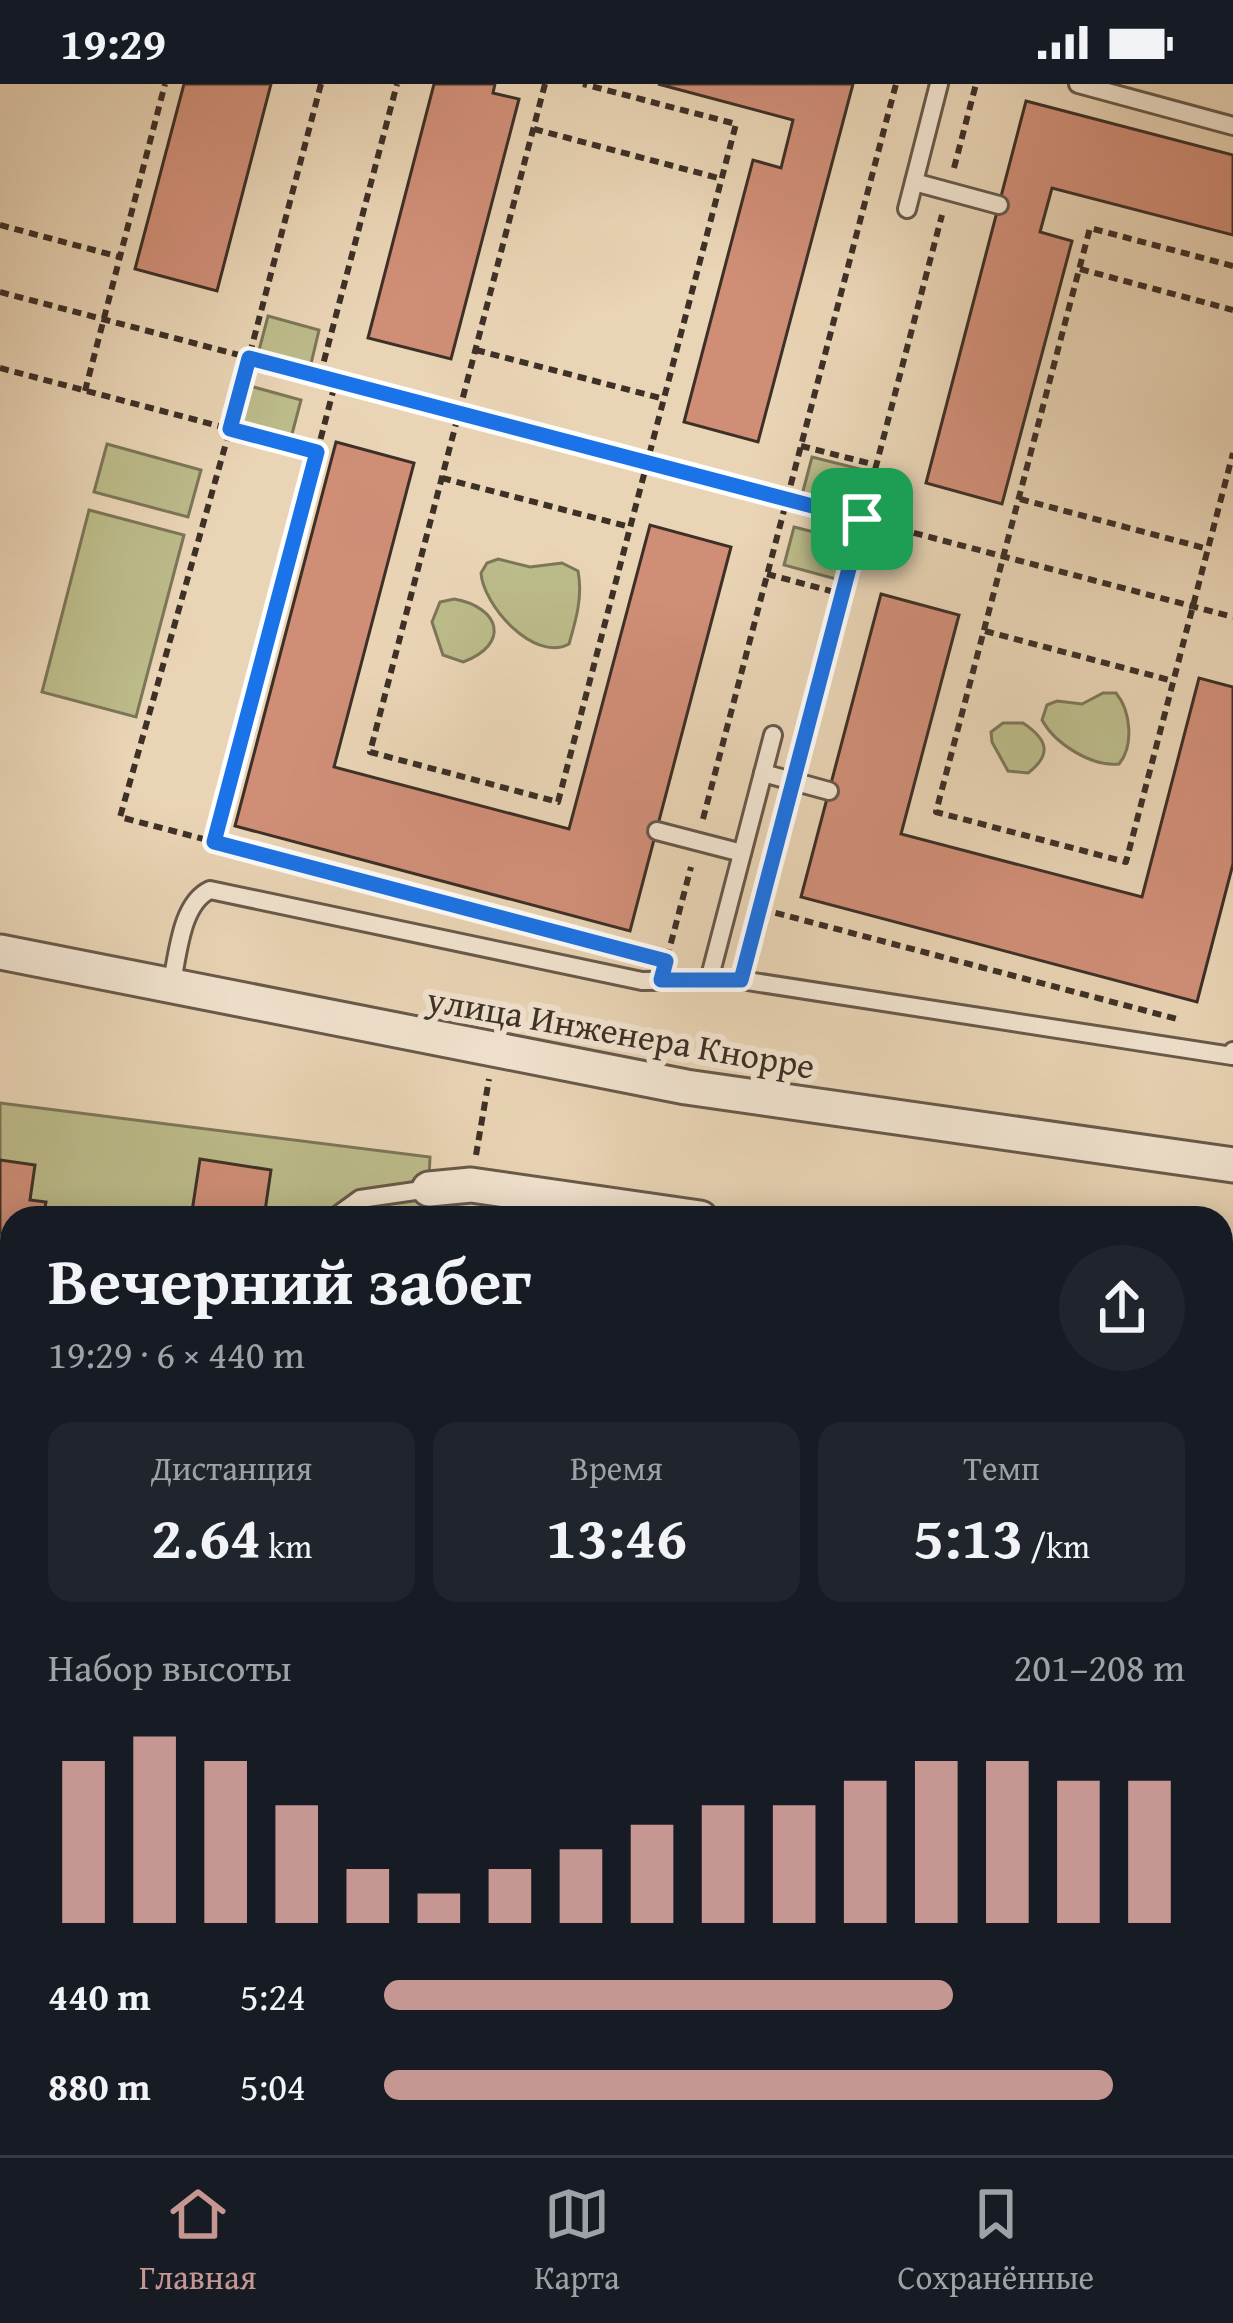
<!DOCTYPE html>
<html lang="ru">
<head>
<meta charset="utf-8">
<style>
	:root { --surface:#171b24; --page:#20242c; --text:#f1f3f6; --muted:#9ea1a6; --line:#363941; --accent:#c59692 }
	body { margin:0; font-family:"Gentium Book Plus",serif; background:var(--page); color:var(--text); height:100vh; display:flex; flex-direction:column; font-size:45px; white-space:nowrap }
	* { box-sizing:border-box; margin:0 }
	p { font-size:39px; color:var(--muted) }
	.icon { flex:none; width:66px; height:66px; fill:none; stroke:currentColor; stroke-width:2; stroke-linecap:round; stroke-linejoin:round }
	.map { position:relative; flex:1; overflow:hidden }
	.drawer { position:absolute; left:0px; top:1122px; width:1233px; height:951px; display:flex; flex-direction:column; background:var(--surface); border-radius:36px 36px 0 0; box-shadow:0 6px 30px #0003 }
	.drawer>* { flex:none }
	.pin { position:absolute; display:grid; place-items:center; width:102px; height:102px; color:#fff; margin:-51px; border-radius:24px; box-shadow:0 6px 18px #0006 }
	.round { display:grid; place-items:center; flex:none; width:126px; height:126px; border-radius:63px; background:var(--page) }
	.headline { display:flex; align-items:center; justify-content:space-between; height:204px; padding:0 48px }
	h1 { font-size:66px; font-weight:600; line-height:90px }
	.stats { display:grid; grid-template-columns:repeat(3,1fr); gap:18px; height:204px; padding:12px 48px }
	.stats div { display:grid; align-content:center; border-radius:24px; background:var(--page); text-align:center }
	.stats b { font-size:60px; font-weight:600 }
	.stats small { font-size:33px; font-weight:400 }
	.stats p { font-size:33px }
	.chart { height:336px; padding:24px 48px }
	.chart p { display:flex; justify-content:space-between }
	.chart svg { width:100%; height:216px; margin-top:12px; stroke:var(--accent); stroke-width:6 }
	ul { padding:0 48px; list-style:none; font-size:39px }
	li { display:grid; grid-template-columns:192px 144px 1fr; align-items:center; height:90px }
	li i { height:30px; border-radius:15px; background:var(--accent) }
	.status { display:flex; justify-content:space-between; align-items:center; height:84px; padding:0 60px; background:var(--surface); direction:ltr }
	.status svg { height:33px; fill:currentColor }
	.dock { display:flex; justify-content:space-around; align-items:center; height:168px; border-top:3px solid var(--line); background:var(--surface); font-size:33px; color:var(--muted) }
	.dock a { display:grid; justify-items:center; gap:6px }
	.dock .on { color:var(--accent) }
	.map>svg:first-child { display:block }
	.green { fill:#bcbb8a; stroke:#7c7658; stroke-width:3 }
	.building { fill:#d08e77; stroke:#3d3027; stroke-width:3 }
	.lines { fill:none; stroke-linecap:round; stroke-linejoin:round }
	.service-casing { stroke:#68594a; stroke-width:22 }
	.minor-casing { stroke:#68594a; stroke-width:39 }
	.path { stroke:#3d3027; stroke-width:6; stroke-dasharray:9 6; stroke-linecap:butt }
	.service { stroke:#f1e3cf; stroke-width:16 }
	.minor { stroke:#f1e3cf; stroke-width:33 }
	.route-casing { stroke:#fff; stroke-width:24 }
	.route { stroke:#1a73e8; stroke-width:15 }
	.labels { text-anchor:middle; stroke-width:12; stroke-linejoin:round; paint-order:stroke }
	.street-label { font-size:36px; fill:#3d3027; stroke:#f1e3cf }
</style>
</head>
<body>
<div class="status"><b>19:29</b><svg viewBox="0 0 49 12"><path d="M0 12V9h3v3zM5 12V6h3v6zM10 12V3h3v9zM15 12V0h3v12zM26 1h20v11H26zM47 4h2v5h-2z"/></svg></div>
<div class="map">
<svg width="1233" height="2071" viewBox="0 0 1233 2071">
	<rect width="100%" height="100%" fill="#e9d4b5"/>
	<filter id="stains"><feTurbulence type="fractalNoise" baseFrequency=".00167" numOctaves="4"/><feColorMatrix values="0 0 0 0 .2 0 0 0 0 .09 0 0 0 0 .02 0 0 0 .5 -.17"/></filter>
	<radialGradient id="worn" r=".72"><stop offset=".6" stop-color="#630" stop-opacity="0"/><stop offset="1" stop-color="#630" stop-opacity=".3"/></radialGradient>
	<g class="green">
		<path d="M 268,232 L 319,246 L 310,284 L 258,270 Z"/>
		<path d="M 250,302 L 301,316 L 291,354 L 240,340 Z"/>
		<path d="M 107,360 L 201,386 L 188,433 L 94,408 Z"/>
		<path d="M 812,373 L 864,386 L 854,424 L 802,411 Z"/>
		<path d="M 89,426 L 184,451 L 136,633 L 42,608 Z"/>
		<path d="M 794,443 L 846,456 L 836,495 L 784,481 Z"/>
		<path d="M 498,475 L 530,483 L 562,479 L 578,487 C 583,512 576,536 569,560 C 534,579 483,521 481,489 L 487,479 Z"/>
		<path d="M 454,515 C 500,523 511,560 463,578 L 443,571 L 432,538 L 440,518 Z"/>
		<path d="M 1103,609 L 1116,609 C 1131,627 1134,662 1119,680 C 1092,683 1055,660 1042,636 L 1047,621 L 1057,617 L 1082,620 Z"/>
		<path d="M 1003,639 L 1023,639 C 1047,655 1053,670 1028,689 L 1008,687 L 992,658 L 991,648 Z"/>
		<path d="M 0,1019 L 430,1073 L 427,1134 L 12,1134 L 12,1360 L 7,1360 L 12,1368 L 12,1427 L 0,1434 Z"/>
		<path d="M 1221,1226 L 1233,1228 L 1233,2071 L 177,2071 L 179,2061 L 1221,2061 Z"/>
		<path d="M 0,1498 L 12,1499 L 12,2061 L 39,2061 L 39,2071 L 0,2071 Z"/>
	</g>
	<g class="building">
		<path d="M 184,0 L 271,0 L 217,207 L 135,185 Z"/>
		<path d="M 434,0 L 495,0 L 493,9 L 519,15 L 451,275 L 368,254 Z"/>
		<path d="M 658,0 L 853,0 L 758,358 L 684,338 L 753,76 L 781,84 L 793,36 Z"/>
		<path d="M 1026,17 L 1233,71 L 1233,151 L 1052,104 L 1040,148 L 1072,157 L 1002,420 L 926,399 Z"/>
		<path d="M 336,358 L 414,379 L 334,683 L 569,745 L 650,441 L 731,463 L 630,847 L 235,742 Z"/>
		<path d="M 881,510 L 959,531 L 901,750 L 1142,813 L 1199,594 L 1233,603 L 1233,780 L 1197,918 L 801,813 Z"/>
		<path d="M 200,1075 L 271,1086 L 264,1134 L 191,1134 Z"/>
		<path d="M 0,1076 L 35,1081 L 30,1116 L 46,1118 L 43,1134 L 12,1134 L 12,1151 L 0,1149 Z"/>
		<path d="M 1221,1250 L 1233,1252 L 1233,1337 L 1221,1335 Z"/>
		<path d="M 1221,1899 L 1233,1900 L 1233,1956 L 1221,1954 Z"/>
		<path d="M 327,2061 L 399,2061 L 432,2066 L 431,2071 L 325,2071 Z"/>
	</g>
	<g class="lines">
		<g class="service-casing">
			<g id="service">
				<path d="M 1078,0 L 1233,42"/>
				<path d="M 914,98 L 999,121"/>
				<path d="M 907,125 L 939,0"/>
				<path d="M 763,689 L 829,707"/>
				<path d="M 657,747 L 742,769"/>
				<path d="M 709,896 L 773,651"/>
				<path d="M 171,902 C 178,873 180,820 210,806 L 642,897 L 741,896 L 1232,972 L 1233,967"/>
				<path d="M 334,1134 L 360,1115 L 429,1105"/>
				<path d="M 0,1319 L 12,1321"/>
				<path d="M 1221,1570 L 1233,1571"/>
				<path d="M 1221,1842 L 1233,1843"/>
				<path d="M 885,2061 L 958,2071"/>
			</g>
		</g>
		<g class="minor-casing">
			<g id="minor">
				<path d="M 0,868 L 686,1003 L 1233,1081"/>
				<path d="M 429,1105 L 471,1101 L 700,1134"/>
				<path d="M 1221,1202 L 1233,1203"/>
			</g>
		</g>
		<g class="path">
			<path d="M 321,0 L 230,345 L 120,733 L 215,758 L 336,296"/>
			<path d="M 545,0 L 370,668 L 558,718 L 736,40 L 583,0"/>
			<path d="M 534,45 L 722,95"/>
			<path d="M 954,84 L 976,0"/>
			<path d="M 0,141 L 120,173"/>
			<path d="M 1233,182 L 1090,144 L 936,728 L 1126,778 L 1233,369"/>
			<path d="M 1080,185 L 1233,226"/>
			<path d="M 0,208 L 1233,533"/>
			<path d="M 476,266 L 664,315"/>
			<path d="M 0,284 L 317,368"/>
			<path d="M 320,292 L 397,0"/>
			<path d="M 85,307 L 165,0"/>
			<path d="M 801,362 L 876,381"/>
			<path d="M 442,394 L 630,443"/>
			<path d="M 1020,415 L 1208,465"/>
			<path d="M 767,490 L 842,510"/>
			<path d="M 985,547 L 1173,597"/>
			<path d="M 799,675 L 942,131"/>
			<path d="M 703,735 L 896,0"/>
			<path d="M 215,758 L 594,858"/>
			<path d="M 761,825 L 1177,935"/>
			<path d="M 747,873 L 788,717"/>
			<path d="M 667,874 L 691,783"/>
			<path d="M 476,1071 L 489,995"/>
			<path d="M 0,1506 L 12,1516"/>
			<path d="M 0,1513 L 12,1506"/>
			<path d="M 1,2071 L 12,2029"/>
		</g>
		<use href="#service" class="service"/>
		<use href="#minor" class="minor"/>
	</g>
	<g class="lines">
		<g class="route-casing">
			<path id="route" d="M 249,274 L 862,435 L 741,896 L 661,896 L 666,877 L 214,758 L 317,368 L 230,345 Z"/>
		</g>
		<use href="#route" class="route"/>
	</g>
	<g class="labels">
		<g class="street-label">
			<text transform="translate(621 948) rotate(10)" y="13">улица Инженера Кнорре</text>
		</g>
	</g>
	<rect width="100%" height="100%" filter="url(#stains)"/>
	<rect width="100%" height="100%" fill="url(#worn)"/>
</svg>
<div class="pin" style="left:862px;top:435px;background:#1e9e55"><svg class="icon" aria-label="arrive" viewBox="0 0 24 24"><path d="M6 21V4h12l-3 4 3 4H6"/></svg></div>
<section class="drawer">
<div class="headline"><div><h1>Вечерний забег</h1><p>19:29 · 6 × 440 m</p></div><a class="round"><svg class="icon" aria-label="share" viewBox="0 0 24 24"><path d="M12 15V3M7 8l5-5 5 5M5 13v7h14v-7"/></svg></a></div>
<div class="stats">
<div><p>Дистанция</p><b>2.64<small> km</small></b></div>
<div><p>Время</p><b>13:46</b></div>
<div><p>Темп</p><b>5:13<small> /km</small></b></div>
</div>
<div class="chart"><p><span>Набор высоты</span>201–208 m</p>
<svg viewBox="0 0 160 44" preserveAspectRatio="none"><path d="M5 44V11M15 44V6M25 44V11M35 44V20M45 44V33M55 44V38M65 44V33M75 44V29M85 44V24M95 44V20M105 44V20M115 44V15M125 44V11M135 44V11M145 44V15M155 44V15"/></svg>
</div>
<ul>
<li><b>440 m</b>5:24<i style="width:71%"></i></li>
<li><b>880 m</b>5:04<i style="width:91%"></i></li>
</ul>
</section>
</div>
<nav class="dock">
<a class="on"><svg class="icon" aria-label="home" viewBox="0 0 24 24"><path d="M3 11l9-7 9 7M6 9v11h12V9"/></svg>Главная</a>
<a><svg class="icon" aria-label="map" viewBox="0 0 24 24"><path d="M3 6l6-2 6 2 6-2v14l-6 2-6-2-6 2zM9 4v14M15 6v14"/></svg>Карта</a>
<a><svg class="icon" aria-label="saved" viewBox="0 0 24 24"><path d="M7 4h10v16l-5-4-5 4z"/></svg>Сохранённые</a>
</nav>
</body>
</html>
